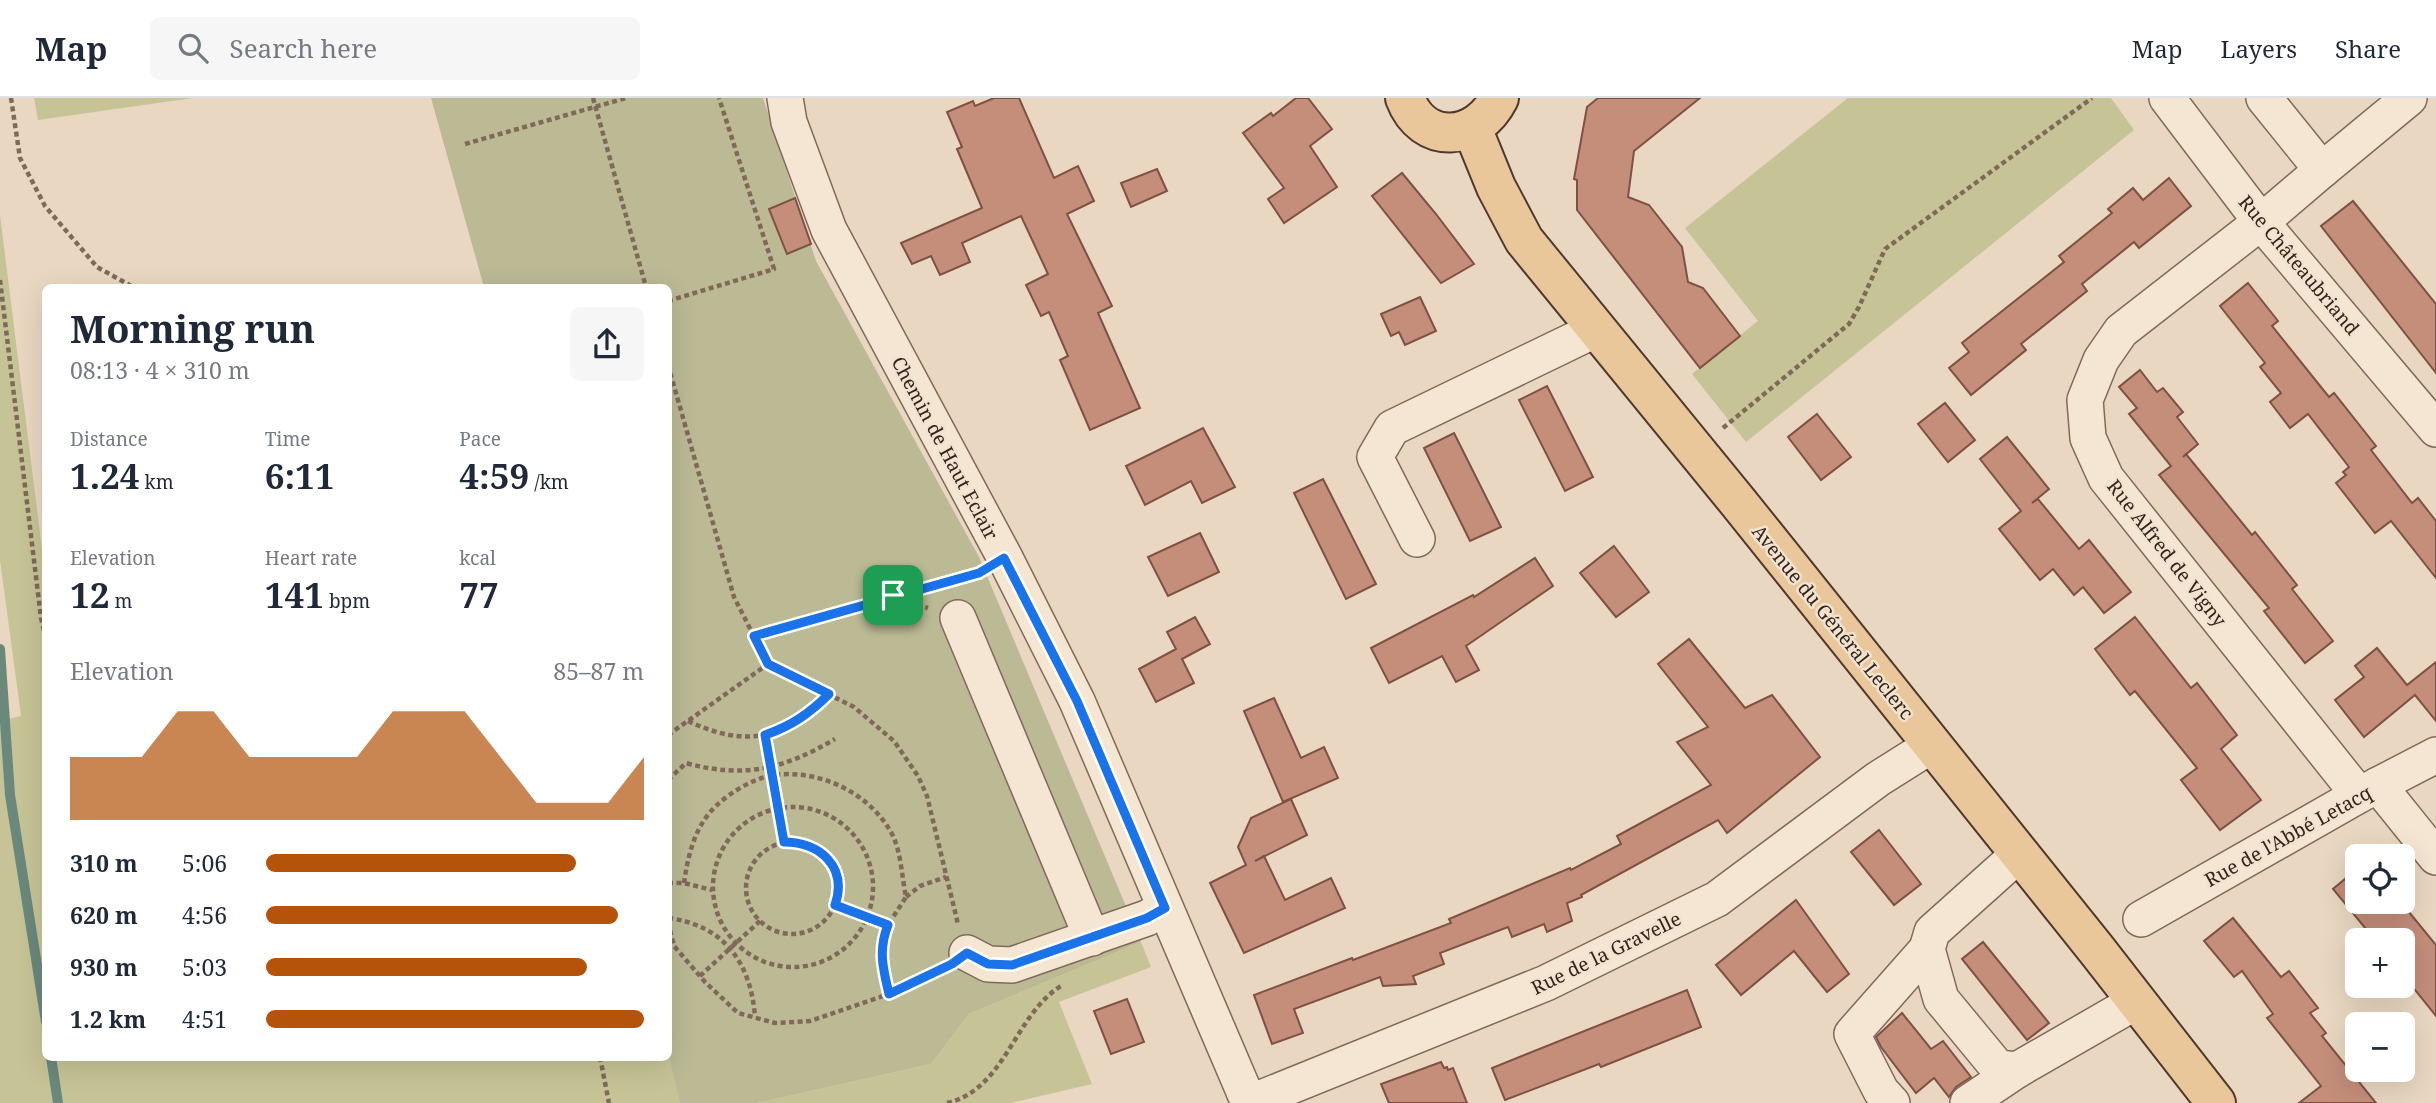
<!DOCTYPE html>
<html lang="en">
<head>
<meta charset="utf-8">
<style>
	:root { --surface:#fff; --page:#f6f6f7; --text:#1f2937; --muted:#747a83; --line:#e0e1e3; --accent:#b45309 }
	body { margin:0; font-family:"Noto Serif",serif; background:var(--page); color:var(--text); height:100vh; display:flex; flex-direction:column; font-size:26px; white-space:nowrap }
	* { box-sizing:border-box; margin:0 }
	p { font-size:23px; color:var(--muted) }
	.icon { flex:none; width:38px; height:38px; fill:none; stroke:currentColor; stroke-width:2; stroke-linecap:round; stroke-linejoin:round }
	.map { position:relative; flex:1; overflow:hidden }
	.details { position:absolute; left:42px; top:186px; width:630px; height:777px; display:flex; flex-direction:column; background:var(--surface); border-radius:10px; box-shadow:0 7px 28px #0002 }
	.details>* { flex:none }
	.tools { position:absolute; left:2345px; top:746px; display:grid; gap:14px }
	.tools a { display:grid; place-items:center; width:70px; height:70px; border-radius:10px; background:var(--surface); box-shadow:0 7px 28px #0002; font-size:35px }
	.pin { position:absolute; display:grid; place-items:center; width:60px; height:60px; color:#fff; margin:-30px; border-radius:14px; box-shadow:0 4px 10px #0006 }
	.round { display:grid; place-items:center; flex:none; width:74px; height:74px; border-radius:10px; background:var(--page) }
	.summary { display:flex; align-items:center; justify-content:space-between; height:119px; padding:0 28px }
	h1 { font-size:38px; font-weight:700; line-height:52px }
	.stats { display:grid; grid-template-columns:repeat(3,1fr); gap:10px; height:119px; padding:7px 28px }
	.stats div { display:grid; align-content:center }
	.stats b { font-size:35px; font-weight:700 }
	.stats small { font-size:19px; font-weight:400 }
	.stats p { font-size:19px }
	.chart { height:196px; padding:14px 28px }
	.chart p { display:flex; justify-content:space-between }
	.chart svg { width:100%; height:126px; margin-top:7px; fill:var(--accent); opacity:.7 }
	ul { padding:0 28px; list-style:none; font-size:23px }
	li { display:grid; grid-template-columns:112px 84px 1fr; align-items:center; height:52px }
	li i { height:18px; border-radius:9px; background:var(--accent) }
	header { display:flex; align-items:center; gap:42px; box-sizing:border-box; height:98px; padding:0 35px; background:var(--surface); border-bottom:2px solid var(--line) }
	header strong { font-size:33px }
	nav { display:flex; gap:38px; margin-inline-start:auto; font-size:24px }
	.search { width:490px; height:63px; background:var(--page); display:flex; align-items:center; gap:18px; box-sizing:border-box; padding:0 24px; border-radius:10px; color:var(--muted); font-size:26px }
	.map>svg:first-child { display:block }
	.green { fill:#c6c496 }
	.cemetery { fill:#bbba95 }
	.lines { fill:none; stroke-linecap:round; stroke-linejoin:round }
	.stream { stroke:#6b887d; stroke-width:10 }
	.building { fill:#c48e7a; stroke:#7e5142; stroke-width:2 }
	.minor-casing { stroke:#81695a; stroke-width:38 }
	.major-casing { stroke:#4f392e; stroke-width:42 }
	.path { stroke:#81695a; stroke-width:4.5; stroke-dasharray:5 3.5; stroke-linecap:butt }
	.minor { stroke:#f5e6d3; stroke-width:35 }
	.major { stroke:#eac69b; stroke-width:38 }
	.route-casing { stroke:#fff; stroke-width:14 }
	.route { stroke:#1a73e8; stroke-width:9 }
	.labels { text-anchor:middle; stroke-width:5; stroke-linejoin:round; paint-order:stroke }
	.street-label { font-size:19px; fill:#32241d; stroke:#f1e3cf }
</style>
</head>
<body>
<header>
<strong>Map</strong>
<div class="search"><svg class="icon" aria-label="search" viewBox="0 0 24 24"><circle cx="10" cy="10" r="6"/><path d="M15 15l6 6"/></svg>Search here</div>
<nav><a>Map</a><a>Layers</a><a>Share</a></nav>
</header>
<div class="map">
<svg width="2436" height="1005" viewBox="0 0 2436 1005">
	<rect width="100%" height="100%" fill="#e9d7c1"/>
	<g class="green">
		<path d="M 34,0 L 193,0 L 38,22 Z"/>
		<path d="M 1848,0 L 2111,0 L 2134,32 L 1746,344 L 1692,276 L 1758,223 L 1685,130 Z"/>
		<path d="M 0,117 L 46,483 L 46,959 L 668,959 L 669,954 L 680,1005 L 0,1005 L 0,623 L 21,618 L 0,462 Z"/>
		<path d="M 1141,844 L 1151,869 L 1059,904 L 1092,986 L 1011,1005 L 757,1005 L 931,966 L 969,916 Z"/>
	</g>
	<path class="cemetery" d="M 431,0 L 763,0 L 816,163 L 979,459 L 1141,844 L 969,916 L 931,966 L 757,1005 L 680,1005 L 668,954 L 668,189 L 484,189 Z"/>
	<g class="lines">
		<g class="stream">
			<path d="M 0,551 L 10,697 L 46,924"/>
			<path d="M 51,959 L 58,1005"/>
		</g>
	</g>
	<g class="building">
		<path d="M 994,0 L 1019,0 L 1054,80 L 1078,68 L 1094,103 L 1067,116 L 1112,208 L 1098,215 L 1140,310 L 1090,332 L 1060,262 L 1068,258 L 1049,214 L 1041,218 L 1026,187 L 1048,176 L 1021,118 L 962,145 L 970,164 L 940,177 L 931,158 L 912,166 L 901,145 L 982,110 L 957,51 L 962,49 L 947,14 L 973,3 L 975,8 Z"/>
		<path d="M 1296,0 L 1308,0 L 1332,31 L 1310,48 L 1337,89 L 1284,125 L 1268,101 L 1284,90 L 1243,35 L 1271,15 L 1273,18 Z"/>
		<path d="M 1598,0 L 1700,0 L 1634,53 L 1628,99 L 1649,107 L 1682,149 L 1688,184 L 1703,190 L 1740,238 L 1700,270 L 1577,112 L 1577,82 L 1574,81 L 1587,9 Z"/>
		<path d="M 1157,71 L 1167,93 L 1131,109 L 1121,85 Z"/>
		<path d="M 1402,75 L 1436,116 L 1474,166 L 1441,185 L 1372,98 Z"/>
		<path d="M 2169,80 L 2191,108 L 2139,150 L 2134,144 L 2082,186 L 2087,193 L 2021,246 L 2026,252 L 1971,297 L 1949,270 L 1969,254 L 1962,245 L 2064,164 L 2059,158 L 2112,115 L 2108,111 L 2133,90 L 2143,102 Z"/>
		<path d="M 795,100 L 811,146 L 787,156 L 769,111 Z"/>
		<path d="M 2353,103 L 2436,206 L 2436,275 L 2321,128 Z"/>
		<path d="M 2248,185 L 2278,223 L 2272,228 L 2329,299 L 2334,295 L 2376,348 L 2371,352 L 2412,405 L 2418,400 L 2436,423 L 2436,480 L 2391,423 L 2375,435 L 2336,385 L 2346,377 L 2343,374 L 2349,369 L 2308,316 L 2290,330 L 2270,304 L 2281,295 L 2260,269 L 2265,265 L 2220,208 Z"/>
		<path d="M 1420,199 L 1436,233 L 1405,247 L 1399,234 L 1391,238 L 1381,216 Z"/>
		<path d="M 2140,272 L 2157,294 L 2163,290 L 2183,314 L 2177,319 L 2198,346 L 2183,359 L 2186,356 L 2252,437 L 2255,434 L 2297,487 L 2292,491 L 2333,543 L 2305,565 L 2264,513 L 2269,510 L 2159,377 L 2171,368 L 2129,316 L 2137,310 L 2119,289 Z"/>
		<path d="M 1547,288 L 1593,379 L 1565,393 L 1519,302 Z"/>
		<path d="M 1945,305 L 1975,342 L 1948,364 L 1918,326 Z"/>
		<path d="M 1817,316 L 1851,359 L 1821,382 L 1788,339 Z"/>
		<path d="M 1203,330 L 1235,389 L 1202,405 L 1191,383 L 1145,407 L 1126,368 Z"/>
		<path d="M 1454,335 L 1501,429 L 1470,443 L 1424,350 Z"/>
		<path d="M 2007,339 L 2049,391 L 2032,405 L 2038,401 L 2079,451 L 2089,442 L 2131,494 L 2104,515 L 2083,489 L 2074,497 L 2053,471 L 2040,482 L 1999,431 L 2021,413 L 1980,361 Z"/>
		<path d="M 1323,381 L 1376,486 L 1346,501 L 1294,395 Z"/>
		<path d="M 1200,435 L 1219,474 L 1168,498 L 1148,459 Z"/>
		<path d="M 1614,448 L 1649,494 L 1616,519 L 1580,475 Z"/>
		<path d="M 1535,460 L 1553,488 L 1466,548 L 1479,572 L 1456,584 L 1442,558 L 1389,585 L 1371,550 L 1473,497 L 1474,499 Z"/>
		<path d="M 1195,519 L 1210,546 L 1182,561 L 1194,585 L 1156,604 L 1139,571 L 1176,551 L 1167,534 Z"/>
		<path d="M 2135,519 L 2191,590 L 2197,585 L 2237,637 L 2221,651 L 2261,702 L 2220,732 L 2181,682 L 2197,670 L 2135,593 L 2130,597 L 2095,551 Z"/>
		<path d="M 1689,541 L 1745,610 L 1772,597 L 1820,659 L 1727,735 L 1718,722 L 1581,797 L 1582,799 L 1567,805 L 1572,823 L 1547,834 L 1544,826 L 1512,839 L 1508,829 L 1440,855 L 1444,866 L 1413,878 L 1416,886 L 1383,888 L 1380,879 L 1294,911 L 1303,935 L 1272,946 L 1254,897 L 1352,860 L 1353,862 L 1451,825 L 1449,821 L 1570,770 L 1571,772 L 1621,746 L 1617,738 L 1711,687 L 1677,644 L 1708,629 L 1658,566 Z"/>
		<path d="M 2377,550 L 2407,587 L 2436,564 L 2436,623 L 2415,597 L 2364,639 L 2335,602 L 2364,579 L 2355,568 Z"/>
		<path d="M 1274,600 L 1301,660 L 1324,649 L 1338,680 L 1283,704 L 1244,613 Z"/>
		<path d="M 1291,701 L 1307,737 L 1255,763 L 1264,758 L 1285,802 L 1331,780 L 1345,810 L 1244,855 L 1210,785 L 1246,767 L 1238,749 L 1251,720 Z"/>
		<path d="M 1879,732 L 1921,786 L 1894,807 L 1851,754 Z"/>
		<path d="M 2357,771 L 2357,803 L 2400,803 L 2436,847 L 2436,918 L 2403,877 L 2403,842 L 2375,842 L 2333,791 Z"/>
		<path d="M 1796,802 L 1849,876 L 1827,894 L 1794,853 L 1741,897 L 1716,867 Z"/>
		<path d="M 2233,820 L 2281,879 L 2289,873 L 2318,910 L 2310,915 L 2326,935 L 2322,938 L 2376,1005 L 2299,1005 L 2321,988 L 2267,920 L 2273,916 L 2242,873 L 2234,879 L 2204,843 Z"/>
		<path d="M 1983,844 L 2049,925 L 2027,942 L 1962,861 Z"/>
		<path d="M 1687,892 L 1701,929 L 1601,969 L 1599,966 L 1505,1002 L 1492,970 Z"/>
		<path d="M 1127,901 L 1144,944 L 1111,956 L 1094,913 Z"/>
		<path d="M 1902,915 L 1931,951 L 1943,943 L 1971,979 L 1956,989 L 1949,999 L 1934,980 L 1916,995 L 1881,949 L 1876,939 Z"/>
		<path d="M 1441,964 L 1444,970 L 1447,969 L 1448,972 L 1453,970 L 1467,1005 L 1389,1005 L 1381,986 Z"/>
	</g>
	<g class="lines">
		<g class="minor-casing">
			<g id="minor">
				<path d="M 785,0 L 789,24 L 829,132 L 1005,460 L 1077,603 L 1249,1005"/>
				<path d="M 2167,0 L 2261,124 L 2436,331"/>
				<path d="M 2264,0 L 2322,72 L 2261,124 L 2121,233 L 2101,262 L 2085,302 L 2088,340 L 2106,380 L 2359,697"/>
				<path d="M 2322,72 L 2409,0"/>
				<path d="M 1417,441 L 1375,359 L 1392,330 L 1597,231"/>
				<path d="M 958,520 L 1092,840"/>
				<path d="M 2378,687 L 2436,759"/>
				<path d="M 2019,756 L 1932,834 L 1927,851 L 1941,901 L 1998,970 L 2017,972 L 2137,903"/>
				<path d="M 2141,821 L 2359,697 L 2436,657"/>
				<path d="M 967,855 L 988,866 L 1012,867 L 1147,820 L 1165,810"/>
				<path d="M 1249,1005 L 1546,885 L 1717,801 L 1878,681 L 1932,647"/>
				<path d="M 1892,1005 L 1881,993 L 1852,936 L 1927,851"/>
				<path d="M 1968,1005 L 2017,972"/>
			</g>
		</g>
		<g class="major-casing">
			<g id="major">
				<path d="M 1405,0 C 1423,48 1477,44 1499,0"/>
				<path d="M 1472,30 L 1496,89 L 1524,142 L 1738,404 L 2096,851 L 2216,1005"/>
			</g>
		</g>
		<g class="path">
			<path d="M 11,0 L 20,60 L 45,108 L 97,169 L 133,189"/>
			<path d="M 593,0 L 646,189"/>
			<path d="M 465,46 L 626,0"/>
			<path d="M 0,182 L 41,520 L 46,541"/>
			<path d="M 668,203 L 774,171 L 719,0"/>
			<path d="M 668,267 L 734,499 L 768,566 L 854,609 L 894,643 L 918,678 L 927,698 L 958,826"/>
			<path d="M 1723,330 L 1849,226 L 1859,209 L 1885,151 L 2092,0"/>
			<path d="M 893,498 L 928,510"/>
			<path d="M 754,538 L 976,475"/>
			<path d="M 688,623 C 745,650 785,642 829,597"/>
			<path d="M 668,637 L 768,566"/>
			<path d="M 765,637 L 784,744"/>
			<path d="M 668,682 L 686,665 C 744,681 784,671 835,641"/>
			<circle cx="793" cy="789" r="80"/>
			<circle cx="792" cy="790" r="46"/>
			<path d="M 668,785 L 684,785 L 712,792"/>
			<path d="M 684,785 C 688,757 695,727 717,707 C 731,694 754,680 774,677 C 820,671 870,695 892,736 C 901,753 902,780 906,799 L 888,827 L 835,807"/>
			<path d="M 906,799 L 920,788 L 946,779"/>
			<path d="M 668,820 C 724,827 751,865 755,919"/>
			<path d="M 668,824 L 674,848 L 705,884 L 738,915 L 775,925 L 810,923 L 889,896 L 941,871"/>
			<path d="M 888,827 C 879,852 883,871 889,896"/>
			<path d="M 700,878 L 761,822"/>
			<path d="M 600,959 L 609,1005"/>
			<path d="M 947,1005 C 1006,991 1014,917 1061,888"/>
		</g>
		<use href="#minor" class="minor"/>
		<use href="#major" class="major"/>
	</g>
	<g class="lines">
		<g class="route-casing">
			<path id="route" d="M 1004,460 L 1077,603 L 1165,810 L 1147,820 L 1012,867 L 988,866 L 967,855 L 952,866 L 889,896 C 883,871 878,852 888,827 L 835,807 C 848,769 820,744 784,744 L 765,637 C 791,628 809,616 829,596 L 768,566 L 754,538 L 979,475 Z"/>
		</g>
		<use href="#route" class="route"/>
	</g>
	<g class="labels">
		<g class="street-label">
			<text transform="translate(2299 167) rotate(50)" y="7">Rue Châteaubriand</text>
			<text transform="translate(945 350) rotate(62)" y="7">Chemin de Haut Eclair</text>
			<text transform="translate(2167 455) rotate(52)" y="7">Rue Alfred de Vigny</text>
			<text transform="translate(1833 524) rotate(51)" y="7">Avenue du Général Leclerc</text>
			<text transform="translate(2288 738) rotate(-29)" y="7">Rue de l'Abbé Letacq</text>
			<text transform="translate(1606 855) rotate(-26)" y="7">Rue de la Gravelle</text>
		</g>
	</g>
</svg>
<div class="tools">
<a><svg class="icon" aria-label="locate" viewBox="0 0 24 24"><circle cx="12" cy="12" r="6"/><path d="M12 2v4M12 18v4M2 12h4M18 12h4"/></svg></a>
<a>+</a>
<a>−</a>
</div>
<div class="pin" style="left:893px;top:497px;background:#1e9e55"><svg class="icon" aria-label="arrive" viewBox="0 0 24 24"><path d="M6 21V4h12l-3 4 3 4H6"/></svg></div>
<section class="details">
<div class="summary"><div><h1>Morning run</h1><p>08:13 · 4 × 310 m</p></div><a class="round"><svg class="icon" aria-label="share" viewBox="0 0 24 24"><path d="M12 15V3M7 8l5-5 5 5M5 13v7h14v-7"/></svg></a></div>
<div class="stats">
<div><p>Distance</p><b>1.24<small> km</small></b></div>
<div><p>Time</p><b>6:11</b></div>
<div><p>Pace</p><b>4:59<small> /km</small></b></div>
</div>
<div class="stats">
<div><p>Elevation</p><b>12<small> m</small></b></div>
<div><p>Heart rate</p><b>141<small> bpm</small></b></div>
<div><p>kcal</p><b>77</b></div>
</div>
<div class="chart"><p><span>Elevation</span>85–87 m</p>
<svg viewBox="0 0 160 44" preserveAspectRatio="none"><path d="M0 44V22L10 22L20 22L30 6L40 6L50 22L60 22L70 22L80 22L90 6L100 6L110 6L120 22L130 38L140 38L150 38L160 22V44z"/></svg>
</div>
<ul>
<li><b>310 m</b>5:06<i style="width:82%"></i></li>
<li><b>620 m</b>4:56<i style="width:93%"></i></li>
<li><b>930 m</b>5:03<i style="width:85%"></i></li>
<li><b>1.2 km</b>4:51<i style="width:100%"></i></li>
</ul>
</section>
</div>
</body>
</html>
